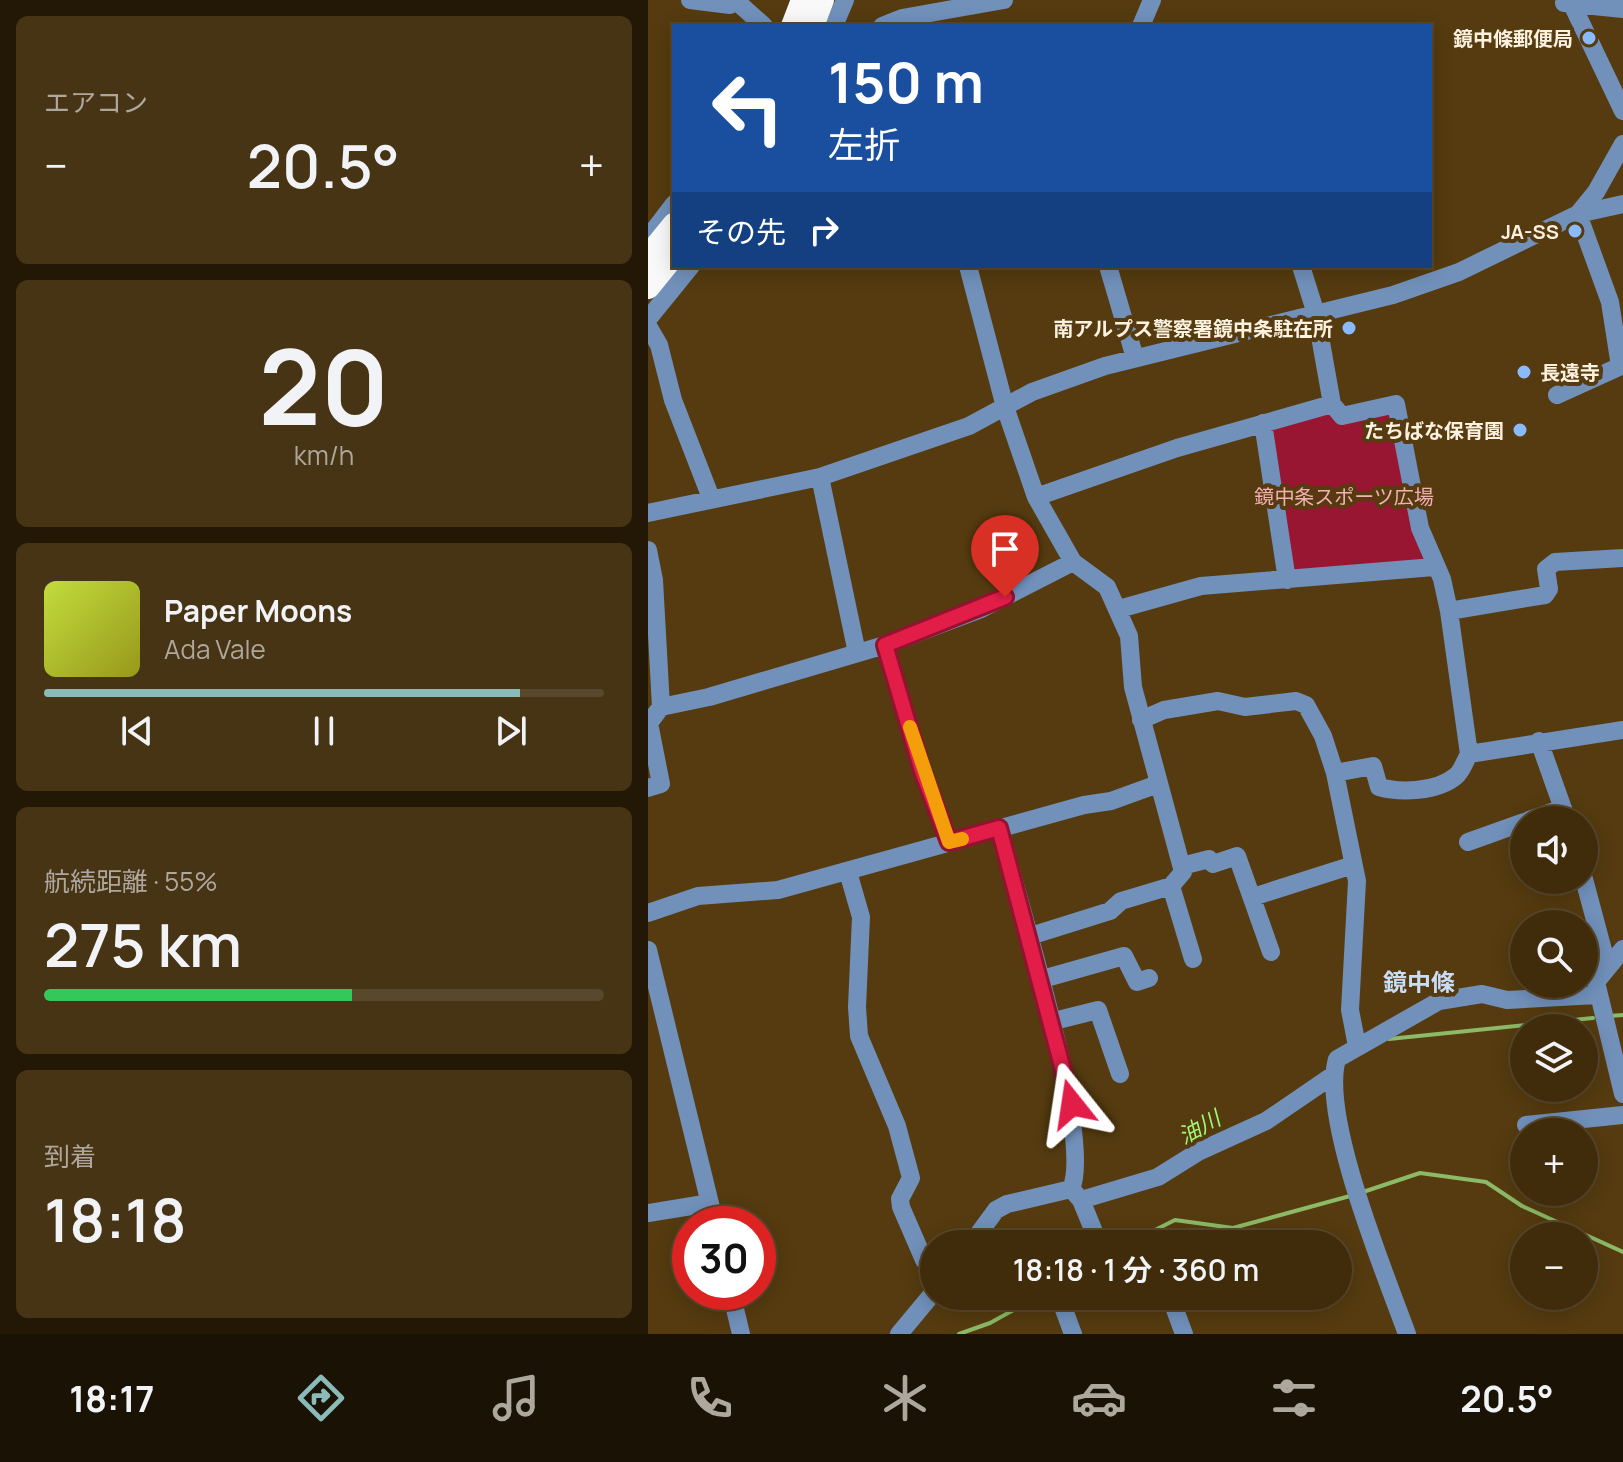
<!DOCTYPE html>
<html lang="ja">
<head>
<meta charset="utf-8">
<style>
	:root { --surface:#402c0b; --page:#473414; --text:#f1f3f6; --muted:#aea79d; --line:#59482c; --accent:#8bbbb9 }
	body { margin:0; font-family:Manrope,"Noto Sans JP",sans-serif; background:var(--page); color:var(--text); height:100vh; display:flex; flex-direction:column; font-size:30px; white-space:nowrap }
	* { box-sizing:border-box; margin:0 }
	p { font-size:26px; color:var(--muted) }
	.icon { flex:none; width:44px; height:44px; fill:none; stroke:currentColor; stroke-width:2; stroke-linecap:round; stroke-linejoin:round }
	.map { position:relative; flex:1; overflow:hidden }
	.panel { display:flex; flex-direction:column; gap:16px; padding:16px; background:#231806; width:648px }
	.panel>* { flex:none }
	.guide { position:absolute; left:24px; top:24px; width:760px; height:244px; border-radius:0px; box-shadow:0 4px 20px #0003,0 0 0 2px var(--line); background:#1a4fa0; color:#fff; overflow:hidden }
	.fabs { position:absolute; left:862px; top:806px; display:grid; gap:16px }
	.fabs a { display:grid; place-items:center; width:88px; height:88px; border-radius:50%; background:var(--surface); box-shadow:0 4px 20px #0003,0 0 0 2px var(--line); font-size:40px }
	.speed { position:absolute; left:24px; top:1206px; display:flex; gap:16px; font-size:40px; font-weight:700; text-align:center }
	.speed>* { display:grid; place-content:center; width:104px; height:104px; border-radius:50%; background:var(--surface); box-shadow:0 4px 20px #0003,0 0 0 2px var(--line); line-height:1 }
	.speed .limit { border:12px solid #d22; background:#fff; color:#111 }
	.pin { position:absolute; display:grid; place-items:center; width:68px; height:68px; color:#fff; margin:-82px -34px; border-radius:50% 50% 50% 0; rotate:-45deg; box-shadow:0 0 8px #0007 }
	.pin .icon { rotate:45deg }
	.me { position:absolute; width:88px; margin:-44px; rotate:345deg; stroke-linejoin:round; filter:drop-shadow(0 0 6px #0008) }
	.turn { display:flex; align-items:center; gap:28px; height:168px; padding:0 24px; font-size:36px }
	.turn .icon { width:104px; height:104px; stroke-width:2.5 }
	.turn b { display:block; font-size:56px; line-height:68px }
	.then { display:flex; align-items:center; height:76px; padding:0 24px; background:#0003; gap:16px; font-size:30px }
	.big { font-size:60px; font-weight:600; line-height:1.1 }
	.panel .tile { flex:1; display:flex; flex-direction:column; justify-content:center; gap:12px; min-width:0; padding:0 28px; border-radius:12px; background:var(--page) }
	.panel .dial { align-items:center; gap:0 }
	.dial b { font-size:104px; line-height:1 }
	.song { display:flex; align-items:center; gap:24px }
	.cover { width:96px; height:96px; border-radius:12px; background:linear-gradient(135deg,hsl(70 70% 55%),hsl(60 70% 35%)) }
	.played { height:8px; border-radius:4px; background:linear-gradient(90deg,var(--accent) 85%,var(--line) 85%) }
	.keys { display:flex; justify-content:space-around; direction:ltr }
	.heat { display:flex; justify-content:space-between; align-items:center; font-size:44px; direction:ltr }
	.charge { height:12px; border-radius:6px; background:linear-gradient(90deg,#34c759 55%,var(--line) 0) }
	.trip { position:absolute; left:272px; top:1230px; width:432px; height:80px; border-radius:40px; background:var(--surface); box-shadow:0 4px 20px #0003,0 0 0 2px var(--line); font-weight:600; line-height:80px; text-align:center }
	.tab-bar { display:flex; height:128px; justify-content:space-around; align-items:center; background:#1a1204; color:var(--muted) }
	.tab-bar .icon { width:56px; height:56px }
	.tab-bar .selected { color:var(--accent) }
	.tab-bar b { font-size:36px; color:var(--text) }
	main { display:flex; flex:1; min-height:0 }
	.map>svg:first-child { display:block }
</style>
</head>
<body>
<main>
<section class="panel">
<div class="tile"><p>エアコン</p>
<div class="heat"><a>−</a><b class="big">20.5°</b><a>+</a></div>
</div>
<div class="tile dial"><b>20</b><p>km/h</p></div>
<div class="tile">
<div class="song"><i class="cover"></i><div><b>Paper Moons</b><p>Ada Vale</p></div></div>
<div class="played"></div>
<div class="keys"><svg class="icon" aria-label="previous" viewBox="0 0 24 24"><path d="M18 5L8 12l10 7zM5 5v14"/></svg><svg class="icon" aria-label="pause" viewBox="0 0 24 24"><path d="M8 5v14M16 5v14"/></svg><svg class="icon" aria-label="next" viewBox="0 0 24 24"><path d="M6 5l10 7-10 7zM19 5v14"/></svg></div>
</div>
<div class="tile"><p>航続距離 · 55%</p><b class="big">275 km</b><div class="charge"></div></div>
<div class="tile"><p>到着</p><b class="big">18:18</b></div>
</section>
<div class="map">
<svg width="975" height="1334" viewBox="0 0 975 1334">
	<rect width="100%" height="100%" fill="#553b0f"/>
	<!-- green -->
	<path fill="#981632" d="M684,404L694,416L748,404L779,567L639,580L615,423Z"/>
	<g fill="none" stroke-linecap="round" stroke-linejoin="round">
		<!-- stream -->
		<path stroke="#8cba67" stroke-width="4" d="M961,1016L975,1015
			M741,1039L945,1018
			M715,1192L772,1173L838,1182L874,1206L975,1252
			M501,1233L527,1220L585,1228L702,1196
			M311,1334L342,1323L391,1296"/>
		<!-- minor -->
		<path stroke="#7191bb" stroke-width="18" d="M42,0L82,5L87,1
			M87,0L116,26
			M922,0L975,111
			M916,3L975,9
			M186,26L197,0
			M234,26L254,18L356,0
			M493,26L504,0
			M0,238L26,204
			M320,266L357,407L388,497L425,562L459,587L481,636L485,687L535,872L523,886L473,901L462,911L379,937
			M460,266L487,358
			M653,266L668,314L684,404L694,416L748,404L772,528L794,579L801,611L821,754L975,730
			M0,319L43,266
			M0,326L11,345L25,400L63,498
			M972,366L962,302L930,214L975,204
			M909,395L975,365
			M615,423L639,580
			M172,477L209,653
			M388,497L529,448L684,404
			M0,513L172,477L321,426L384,392L457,366L745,295L811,272L930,214L948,192L975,144
			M0,550L6,580L13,707L1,723L13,784L0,788
			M471,609L553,586L786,567
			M801,611L897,595L901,589L898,569L907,562L975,558
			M237,645L274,771L301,842
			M13,707L61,697L237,645L333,609L425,562
			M493,720L516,710L570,701L597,707L648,701L658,705L675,736L687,773L709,881L702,1010L709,1046
			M891,741L919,820
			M687,773L725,766L731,787C752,793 789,792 808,776C814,771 817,761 821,754
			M881,820L915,808
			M351,828C368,893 446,1139 423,1189
			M820,842L876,822
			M534,866L561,859L565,864L589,856L623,952
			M200,872L213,917L209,1007L211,1036L249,1126L263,1178L252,1199L253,1207L276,1260L286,1267
			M936,879L959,965
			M523,886L545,959
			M605,897L705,865
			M0,913L50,896L130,890L436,805L463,801L510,784
			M975,949L948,982L975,1094
			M0,950L67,1224
			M391,980L476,956L489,982L501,978
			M402,1022L450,1010L472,1074
			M878,1125L975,1115
			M425,1191L433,1200L451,1244
			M433,1200L510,1177L550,1152L618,1121L684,1076
			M0,1213L62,1203
			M323,1244L348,1210L359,1204L423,1189
			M492,1244L499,1240L504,1244
			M83,1292L93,1334
			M411,1296L425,1334
			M522,1296L536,1334
			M251,1334L286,1292
			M759,1334C737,1273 672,1117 689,1059L791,1001L834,994L859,1000L949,995"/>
		<!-- highway -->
		<path stroke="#f9f9f9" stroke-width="24" d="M145,26L155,0
			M164,26L174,0
			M0,257L26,225
			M0,287L26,255"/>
	</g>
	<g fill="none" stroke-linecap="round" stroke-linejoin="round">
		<defs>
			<path id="route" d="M357,597L237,645L274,771L301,842L351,828L424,1104"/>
		</defs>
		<!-- route casing -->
		<use href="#route" stroke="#92132f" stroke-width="20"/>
		<!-- route -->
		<use href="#route" stroke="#e11d48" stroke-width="14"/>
		<!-- slow -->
		<path stroke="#f59e0b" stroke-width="14" d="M262,727L301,842L314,839"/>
	</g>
	<!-- markers -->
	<g fill="#8abafc" stroke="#553b0f" stroke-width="3">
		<circle cx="941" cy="38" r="8"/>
		<circle cx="927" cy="231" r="8"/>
		<circle cx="701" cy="328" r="8"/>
		<circle cx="876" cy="372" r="8"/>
		<circle cx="872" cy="430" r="8"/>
	</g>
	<g text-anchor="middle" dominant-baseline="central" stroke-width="8" stroke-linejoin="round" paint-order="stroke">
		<!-- poi labels -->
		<g font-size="20" font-weight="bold" fill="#fdf1e0" stroke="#553b0f" text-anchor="end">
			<text x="925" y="38">鏡中條郵便局</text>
			<text x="911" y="231">JA-SS</text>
			<text x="685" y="328">南アルプス警察署鏡中条駐在所</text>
			<text x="892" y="372" text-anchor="start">長遠寺</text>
			<text x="856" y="430">たちばな保育園</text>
		</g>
		<!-- park labels -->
		<g font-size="20" fill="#f2b0b3" stroke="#553b0f">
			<text x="696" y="496">鏡中条スポーツ広場</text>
		</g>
		<!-- water labels -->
		<g font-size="22" font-style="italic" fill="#9ffa72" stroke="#553b0f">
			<text transform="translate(551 1127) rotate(-29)">油川</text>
		</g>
		<!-- quarter labels -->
		<g font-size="24" font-weight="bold" fill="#caddf6" stroke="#553b0f">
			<text x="771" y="981">鏡中條</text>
		</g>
	</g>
</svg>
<div class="fabs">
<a><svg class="icon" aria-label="sound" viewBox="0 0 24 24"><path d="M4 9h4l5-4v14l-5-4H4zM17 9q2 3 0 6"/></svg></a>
<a><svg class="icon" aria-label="search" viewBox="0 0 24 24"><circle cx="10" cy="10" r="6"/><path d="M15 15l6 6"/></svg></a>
<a><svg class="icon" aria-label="layers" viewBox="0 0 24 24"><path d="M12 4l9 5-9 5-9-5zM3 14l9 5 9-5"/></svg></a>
<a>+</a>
<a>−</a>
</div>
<div class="speed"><div class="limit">30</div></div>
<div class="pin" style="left:357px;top:597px;background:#d93025"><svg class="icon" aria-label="arrive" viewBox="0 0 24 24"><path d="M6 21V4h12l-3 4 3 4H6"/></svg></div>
<svg class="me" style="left:424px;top:1104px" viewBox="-20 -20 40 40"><path d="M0-17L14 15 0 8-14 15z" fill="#e11d48" stroke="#fff" stroke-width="4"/></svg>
<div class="trip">18:18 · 1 分 · 360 m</div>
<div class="guide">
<div class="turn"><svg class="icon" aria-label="left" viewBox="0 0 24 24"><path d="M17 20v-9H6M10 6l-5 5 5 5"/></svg><div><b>150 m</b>左折</div></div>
<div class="then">その先<svg class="icon" aria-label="right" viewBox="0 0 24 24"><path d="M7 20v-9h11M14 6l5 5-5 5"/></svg></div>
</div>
</div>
</main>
<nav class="tab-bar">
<b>18:17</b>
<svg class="icon selected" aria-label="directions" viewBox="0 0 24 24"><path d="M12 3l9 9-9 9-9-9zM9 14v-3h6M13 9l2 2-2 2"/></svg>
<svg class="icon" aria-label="music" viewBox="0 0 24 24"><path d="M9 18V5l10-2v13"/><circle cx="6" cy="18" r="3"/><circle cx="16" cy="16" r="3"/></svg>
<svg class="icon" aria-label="phone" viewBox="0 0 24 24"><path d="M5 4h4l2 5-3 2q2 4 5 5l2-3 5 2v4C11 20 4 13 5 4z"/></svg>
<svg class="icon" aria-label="climate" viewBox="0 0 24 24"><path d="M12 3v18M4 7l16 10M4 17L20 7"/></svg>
<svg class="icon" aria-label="car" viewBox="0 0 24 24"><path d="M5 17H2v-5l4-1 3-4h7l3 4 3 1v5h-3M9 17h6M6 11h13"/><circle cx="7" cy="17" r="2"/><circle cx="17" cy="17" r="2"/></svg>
<svg class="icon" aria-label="filters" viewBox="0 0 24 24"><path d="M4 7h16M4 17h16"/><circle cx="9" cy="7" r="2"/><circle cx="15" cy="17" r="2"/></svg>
<b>20.5°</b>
</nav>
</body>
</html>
